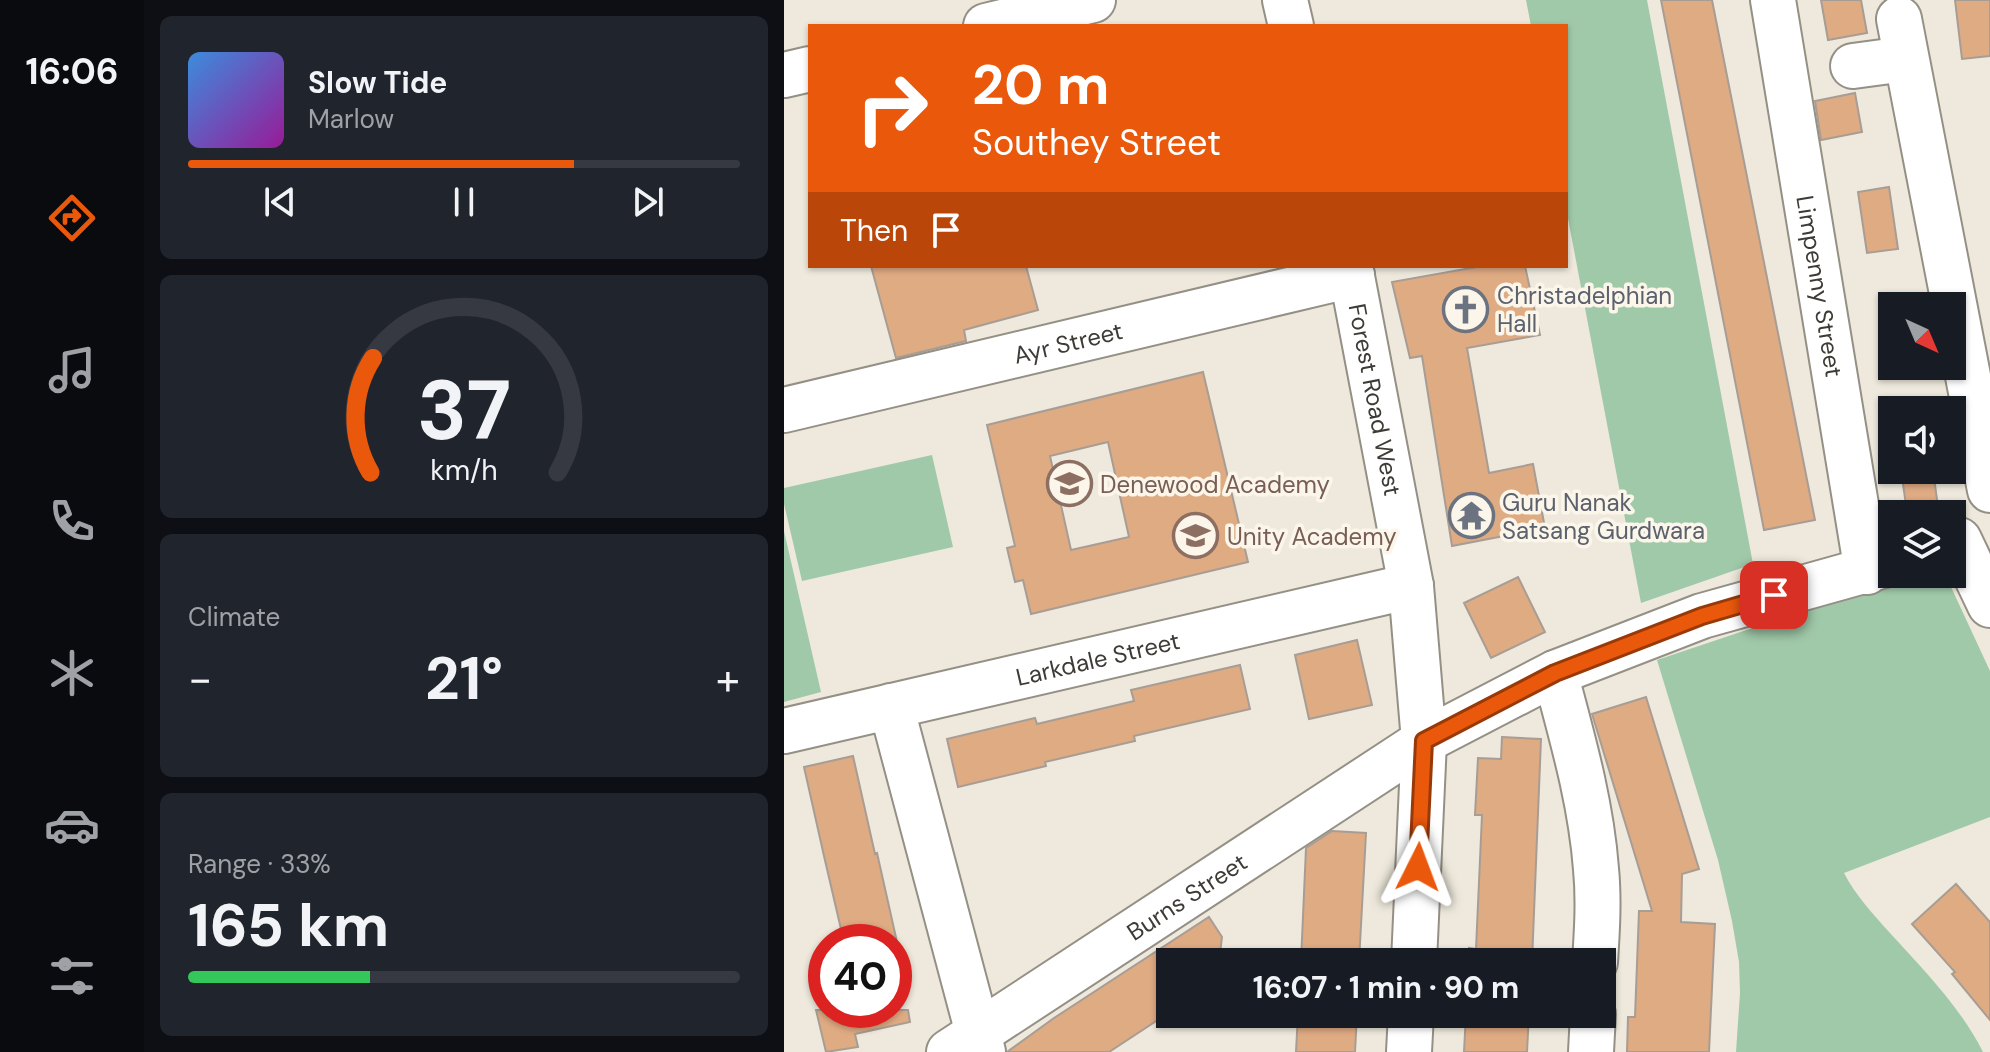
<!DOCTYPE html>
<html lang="en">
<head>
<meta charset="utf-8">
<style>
	:root { --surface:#171b24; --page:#20242c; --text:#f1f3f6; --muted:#9ea1a6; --line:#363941; --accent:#ea580c }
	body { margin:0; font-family:"DM Sans",sans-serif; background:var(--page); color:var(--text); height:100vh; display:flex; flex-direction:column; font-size:30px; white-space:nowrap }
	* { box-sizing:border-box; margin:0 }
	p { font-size:26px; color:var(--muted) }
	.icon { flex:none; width:44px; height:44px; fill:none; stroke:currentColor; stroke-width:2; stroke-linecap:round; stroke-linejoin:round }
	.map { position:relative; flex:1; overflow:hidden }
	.panel { display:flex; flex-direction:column; gap:16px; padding:16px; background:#0d0f14; width:640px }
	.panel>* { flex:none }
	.hud { position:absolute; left:24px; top:24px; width:760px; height:244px; border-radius:0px; box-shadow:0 2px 6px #0004; background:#ea580c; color:#fff; overflow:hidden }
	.needle { width:52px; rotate:136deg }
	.buttons { position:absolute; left:1094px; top:292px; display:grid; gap:16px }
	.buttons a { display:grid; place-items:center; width:88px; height:88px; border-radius:0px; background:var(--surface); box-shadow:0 2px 6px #0004; font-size:40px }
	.speed { position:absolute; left:24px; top:924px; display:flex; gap:16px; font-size:40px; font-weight:700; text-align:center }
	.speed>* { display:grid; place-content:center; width:104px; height:104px; border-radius:50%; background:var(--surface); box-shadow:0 2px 6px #0004; line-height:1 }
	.speed .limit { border:12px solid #d22; background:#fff; color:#111 }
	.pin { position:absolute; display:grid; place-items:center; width:68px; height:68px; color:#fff; margin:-34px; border-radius:16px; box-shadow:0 4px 12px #0006 }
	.me { position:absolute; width:88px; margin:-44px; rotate:3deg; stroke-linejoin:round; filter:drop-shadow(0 0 6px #0008) }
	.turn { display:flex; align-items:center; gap:28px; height:168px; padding:0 32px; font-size:36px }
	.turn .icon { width:104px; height:104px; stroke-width:2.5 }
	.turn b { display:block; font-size:56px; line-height:68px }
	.then { display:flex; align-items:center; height:76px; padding:0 32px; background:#0003; gap:16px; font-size:30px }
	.big { font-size:60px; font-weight:700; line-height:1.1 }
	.panel .widget { flex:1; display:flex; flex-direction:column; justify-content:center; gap:12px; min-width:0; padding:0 28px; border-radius:12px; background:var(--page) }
	.panel .dial { align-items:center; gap:0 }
	.dial svg { height:208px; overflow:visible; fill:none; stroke:var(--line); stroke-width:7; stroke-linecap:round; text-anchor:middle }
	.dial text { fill:var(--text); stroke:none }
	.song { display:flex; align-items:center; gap:24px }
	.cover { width:96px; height:96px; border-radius:12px; background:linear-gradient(135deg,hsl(210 70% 55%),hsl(300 70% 35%)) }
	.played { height:8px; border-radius:4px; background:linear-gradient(90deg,var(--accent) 70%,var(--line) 70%) }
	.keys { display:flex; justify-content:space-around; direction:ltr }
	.heat { display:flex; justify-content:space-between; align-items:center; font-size:44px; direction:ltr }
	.charge { height:12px; border-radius:6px; background:linear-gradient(90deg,#34c759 33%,var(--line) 0) }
	.trip { position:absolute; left:372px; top:948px; width:460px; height:80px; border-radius:0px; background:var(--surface); box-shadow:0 2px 6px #0004; font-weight:700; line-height:80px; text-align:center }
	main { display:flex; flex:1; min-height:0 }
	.menu { display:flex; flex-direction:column; width:144px; justify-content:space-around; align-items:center; background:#090b0e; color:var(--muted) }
	.menu .icon { width:56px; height:56px }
	.menu .on { color:var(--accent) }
	.menu b { font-size:36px; color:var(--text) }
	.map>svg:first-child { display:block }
</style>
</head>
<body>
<main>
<nav class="menu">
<b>16:06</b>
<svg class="icon on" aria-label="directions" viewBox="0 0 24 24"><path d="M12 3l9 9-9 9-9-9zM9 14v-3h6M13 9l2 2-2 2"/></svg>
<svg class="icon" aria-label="music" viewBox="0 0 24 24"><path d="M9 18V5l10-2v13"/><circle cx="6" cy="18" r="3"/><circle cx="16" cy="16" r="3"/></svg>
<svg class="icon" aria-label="phone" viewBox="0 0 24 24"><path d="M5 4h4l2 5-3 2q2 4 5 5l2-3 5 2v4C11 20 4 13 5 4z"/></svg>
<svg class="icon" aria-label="climate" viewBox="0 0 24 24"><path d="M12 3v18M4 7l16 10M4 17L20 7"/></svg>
<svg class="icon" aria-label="car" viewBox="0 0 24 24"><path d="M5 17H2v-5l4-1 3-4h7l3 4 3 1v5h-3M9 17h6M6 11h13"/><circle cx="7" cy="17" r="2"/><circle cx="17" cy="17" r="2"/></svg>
<svg class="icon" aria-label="filters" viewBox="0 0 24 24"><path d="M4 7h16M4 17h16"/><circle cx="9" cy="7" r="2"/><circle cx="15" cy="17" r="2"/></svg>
</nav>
<section class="panel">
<div class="widget">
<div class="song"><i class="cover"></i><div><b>Slow Tide</b><p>Marlow</p></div></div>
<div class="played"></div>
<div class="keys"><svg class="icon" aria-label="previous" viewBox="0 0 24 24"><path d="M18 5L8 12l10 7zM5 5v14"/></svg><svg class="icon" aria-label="pause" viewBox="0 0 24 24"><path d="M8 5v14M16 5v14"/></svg><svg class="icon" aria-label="next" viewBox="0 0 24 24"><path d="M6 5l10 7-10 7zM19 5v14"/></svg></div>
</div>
<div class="widget dial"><svg viewBox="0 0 100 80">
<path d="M14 69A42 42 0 1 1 86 69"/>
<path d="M14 69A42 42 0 0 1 15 25" stroke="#ea580c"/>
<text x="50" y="56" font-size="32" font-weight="700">37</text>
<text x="50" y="72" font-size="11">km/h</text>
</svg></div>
<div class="widget"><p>Climate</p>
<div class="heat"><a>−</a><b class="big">21°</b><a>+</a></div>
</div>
<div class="widget"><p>Range · 33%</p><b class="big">165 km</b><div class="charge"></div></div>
</section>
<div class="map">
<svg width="1206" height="1052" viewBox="0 0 1206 1052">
	<rect width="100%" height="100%" fill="#eee9dc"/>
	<!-- green -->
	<path fill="#a0c9a9" d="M742,0H863L969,564L857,603L782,208V26H747Z
		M148,455L169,547L18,581L0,504V488Z
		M0,531L37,692L0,702Z
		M1130,574H1161L1206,671V817L1060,873C1072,896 1089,914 1106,933C1139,969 1177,1008 1199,1052H952L956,993L955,962L948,921L934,860L873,660Z"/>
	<!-- building -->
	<path fill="#dfab83" stroke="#a89d94" stroke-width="2" fill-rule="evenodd" d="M877,0H928L1031,520L980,530Z
		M1037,0H1077L1083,33L1044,40Z
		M1171,0H1206V56L1178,59Z
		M1071,93L1078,132L1037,140L1031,101Z
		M1105,187L1114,249L1083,253L1074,192Z
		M87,266H242L254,310L180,330L182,341L112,358Z
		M698,266H741L756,335L683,348L705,473L749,464L761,528L668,546L638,356L626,358L608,282Z
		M419,372L464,562L247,614L239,580L231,582L223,548L231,546L203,425ZM324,442L345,537L287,550L266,456Z
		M1117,470H1149L1154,507L1123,512Z
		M734,577L761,632L707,658L680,603Z
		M573,640L588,705L525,719L511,655Z
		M456,665L466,709L350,736L351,741L261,762L262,766L174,787L163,739L251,718L253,724L350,701L347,690Z
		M862,697L915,869L898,874L897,922L931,924L925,1052H843L844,1017H851L855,911H868L808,714Z
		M718,737L757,739L748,962H684L685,948L692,949L698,815H691L694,758L717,759Z
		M69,756L91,854L93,853L113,942H60L40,856L20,767Z
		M548,831L582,833L575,962H517L522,848Z
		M1172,884L1206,922V1020L1168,974L1171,972L1128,924Z
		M425,917L438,937L435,962H386V1012L325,1052H223L270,1018Z
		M32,1010H124L126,1022L71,1034L74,1047L42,1052Z
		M514,1014H573L571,1052H512Z
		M682,1014H745L743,1052H680Z"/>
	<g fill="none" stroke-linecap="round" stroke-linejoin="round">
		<defs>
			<g id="minor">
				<path d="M501,0L507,26"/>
				<path id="s1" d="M989,0L1083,572"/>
				<path d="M1115,19L1206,490"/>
				<path d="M202,26L309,0"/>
				<path d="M1069,66L1121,59"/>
				<path d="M0,75L26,69"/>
				<path id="s2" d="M566,266L627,586L640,741L630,962"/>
				<path id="s3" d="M0,410L568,275"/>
				<path d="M1175,540L1206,605"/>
				<path d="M771,673C788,737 807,802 812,869C815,900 813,931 811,962"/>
				<path d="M107,706L199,1052"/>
				<path id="s4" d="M0,731L627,586"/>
				<path id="s5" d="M165,1052L640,741L771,673L918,616L1108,563"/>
				<path d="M625,1052L627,1014"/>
				<path d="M807,1052L809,1014"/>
			</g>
		</defs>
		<!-- minor casing -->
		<use href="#minor" stroke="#959085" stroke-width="48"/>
		<!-- minor -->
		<use href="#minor" stroke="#fff" stroke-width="44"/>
	</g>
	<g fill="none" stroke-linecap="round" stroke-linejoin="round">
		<defs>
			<path id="route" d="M634,867L640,741L771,673L918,616L990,595"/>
		</defs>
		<!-- route casing -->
		<use href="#route" stroke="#983908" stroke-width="20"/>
		<!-- route -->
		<use href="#route" stroke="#ea580c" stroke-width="14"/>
	</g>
	<!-- icons -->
	<defs>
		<symbol id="church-ring" viewBox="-11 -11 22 22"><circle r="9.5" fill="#fbf6e9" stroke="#6b7280" stroke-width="1.5"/><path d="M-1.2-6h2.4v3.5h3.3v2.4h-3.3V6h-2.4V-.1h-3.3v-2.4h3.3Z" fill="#6b7280"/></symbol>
		<symbol id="school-ring" viewBox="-11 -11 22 22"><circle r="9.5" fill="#fbf6e9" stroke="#8d6e63" stroke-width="1.5"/><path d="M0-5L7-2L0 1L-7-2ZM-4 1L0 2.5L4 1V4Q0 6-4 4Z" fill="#8d6e63"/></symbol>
		<symbol id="temple-ring" viewBox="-11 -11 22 22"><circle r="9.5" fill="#fbf6e9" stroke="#6b7280" stroke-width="1.5"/><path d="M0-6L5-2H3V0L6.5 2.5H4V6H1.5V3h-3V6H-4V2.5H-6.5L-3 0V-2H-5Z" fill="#6b7280"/></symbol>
	</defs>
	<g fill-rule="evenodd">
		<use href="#church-ring" x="656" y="284" width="51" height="51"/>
		<use href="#school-ring" x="260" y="458" width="51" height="51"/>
		<use href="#temple-ring" x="662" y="490" width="51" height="51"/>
		<use href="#school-ring" x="386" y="510" width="51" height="51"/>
	</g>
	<g text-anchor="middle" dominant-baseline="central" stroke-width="7" stroke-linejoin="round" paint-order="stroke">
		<!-- street labels -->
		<g font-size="24" fill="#3d3b36" stroke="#fbf6e9">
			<text stroke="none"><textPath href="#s1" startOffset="290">Limpenny Street</textPath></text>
			<text stroke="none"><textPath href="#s3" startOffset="292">Ayr Street</textPath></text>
			<text stroke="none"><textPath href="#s2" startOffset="136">Forest Road West</textPath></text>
			<text stroke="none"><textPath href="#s4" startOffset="322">Larkdale Street</textPath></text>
			<text stroke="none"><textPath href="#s5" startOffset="284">Burns Street</textPath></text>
		</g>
		<!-- worship labels -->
		<g font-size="24" fill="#5b616d" stroke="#fbf6e9" text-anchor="start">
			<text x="713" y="295">Christadelphian<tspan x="713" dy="28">Hall</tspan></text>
			<text x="718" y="502">Guru Nanak<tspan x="718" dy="28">Satsang Gurdwara</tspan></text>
		</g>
		<!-- education labels -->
		<g font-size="24" fill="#785e54" stroke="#fbf6e9" text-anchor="start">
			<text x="316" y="484">Denewood Academy</text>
			<text x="443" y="536">Unity Academy</text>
		</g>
	</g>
</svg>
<div class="buttons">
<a><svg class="needle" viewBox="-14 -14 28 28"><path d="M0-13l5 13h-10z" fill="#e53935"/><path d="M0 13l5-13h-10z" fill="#9ea1a6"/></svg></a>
<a><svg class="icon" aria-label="sound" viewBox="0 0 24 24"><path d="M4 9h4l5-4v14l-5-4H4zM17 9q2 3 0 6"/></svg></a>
<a><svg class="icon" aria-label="layers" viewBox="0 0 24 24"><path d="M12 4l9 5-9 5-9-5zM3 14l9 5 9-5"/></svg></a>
</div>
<div class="speed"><div class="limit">40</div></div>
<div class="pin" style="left:990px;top:595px;background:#d93025"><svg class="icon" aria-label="arrive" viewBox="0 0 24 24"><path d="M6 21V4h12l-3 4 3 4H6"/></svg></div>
<svg class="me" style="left:634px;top:867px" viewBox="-20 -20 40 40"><path d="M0-17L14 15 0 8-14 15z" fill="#ea580c" stroke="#fff" stroke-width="4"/></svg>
<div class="trip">16:07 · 1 min · 90 m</div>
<div class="hud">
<div class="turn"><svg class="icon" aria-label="right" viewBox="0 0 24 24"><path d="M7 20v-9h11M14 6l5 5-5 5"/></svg><div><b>20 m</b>Southey Street</div></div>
<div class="then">Then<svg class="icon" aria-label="arrive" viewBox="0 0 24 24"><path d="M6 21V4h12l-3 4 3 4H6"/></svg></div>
</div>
</div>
</main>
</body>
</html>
